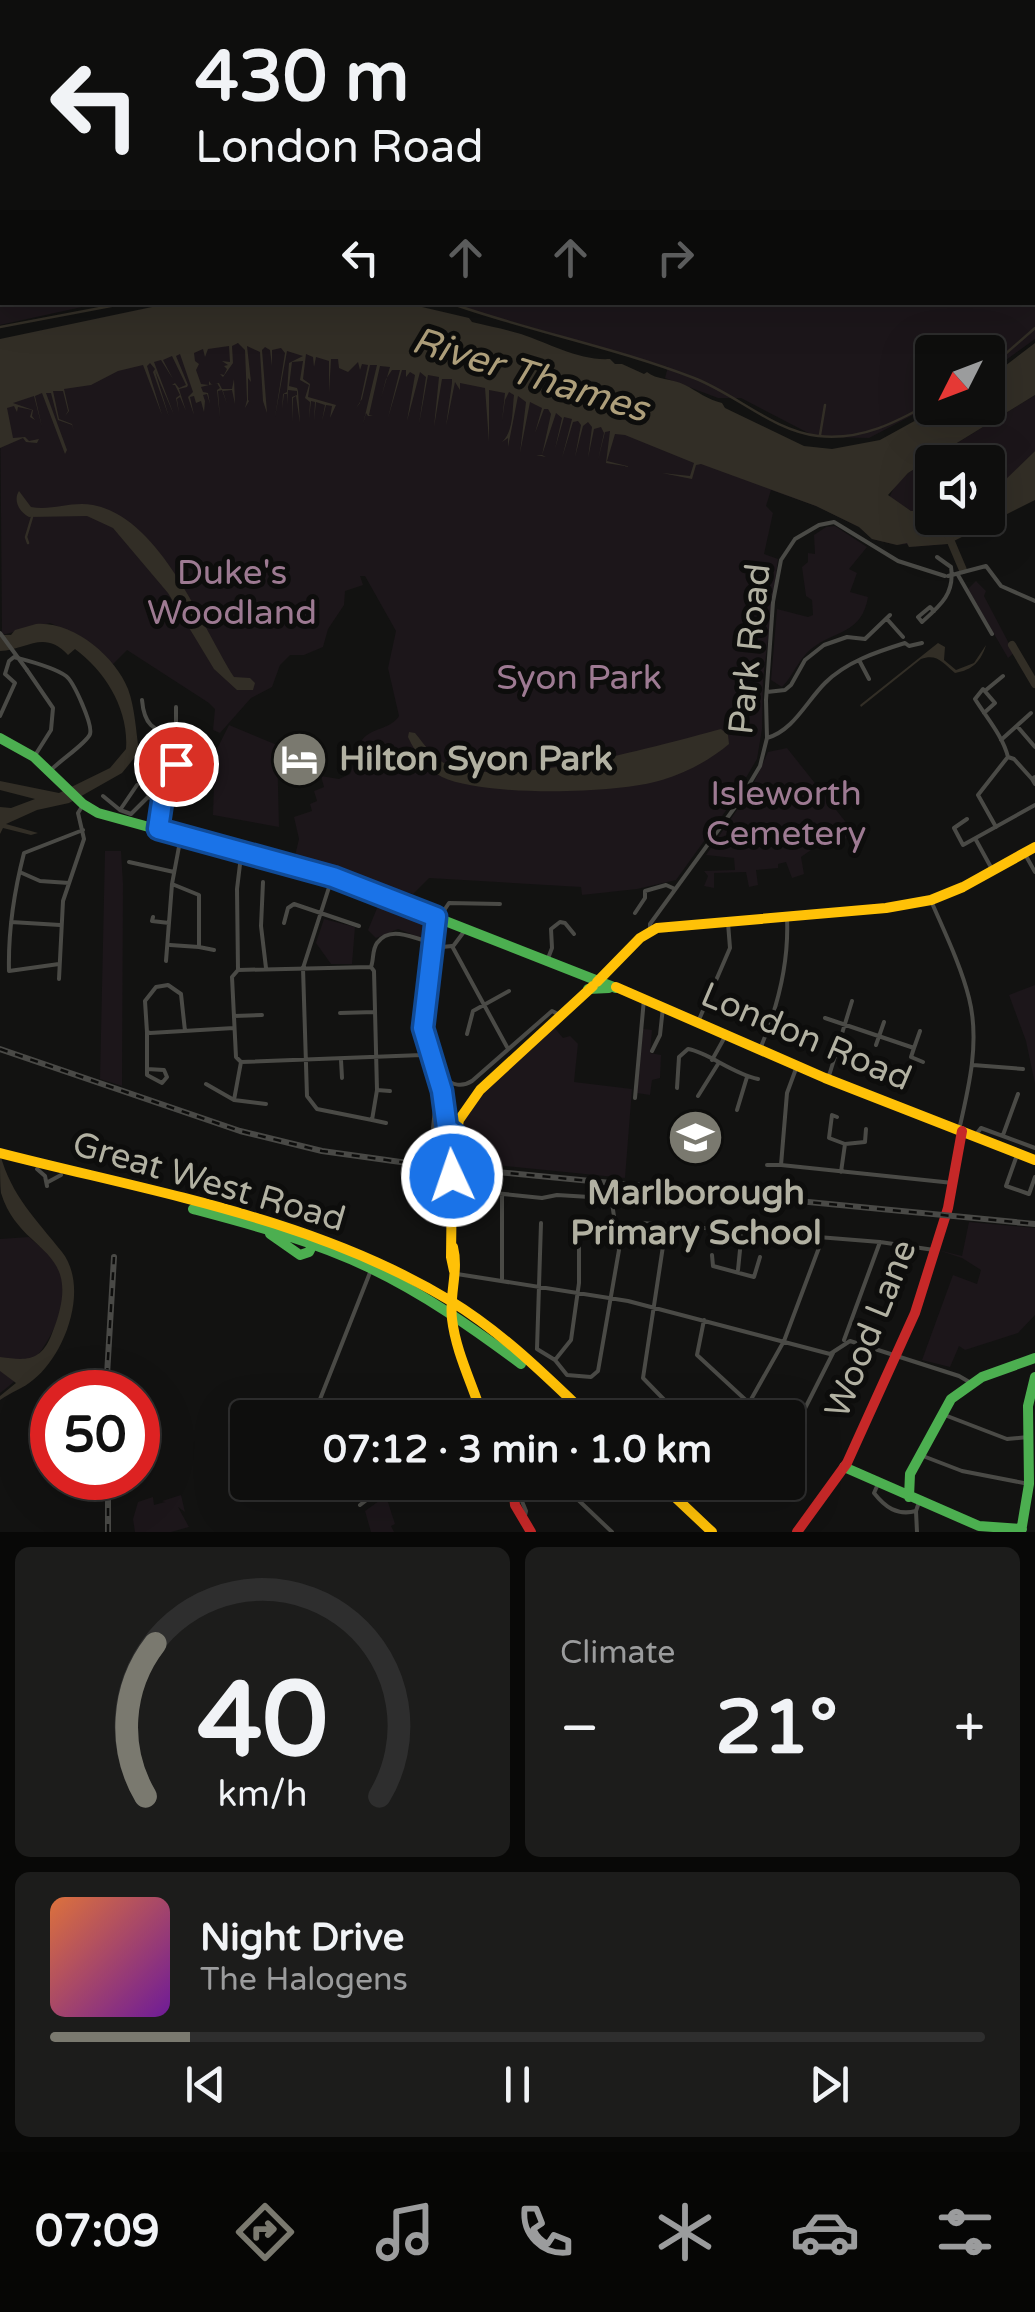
<!DOCTYPE html>
<html lang="en">
<head>
<meta charset="utf-8">
<style>
	:root { --surface:#0e0e0d; --page:#1c1c1b; --text:#f1f3f6; --muted:#9b9c9d; --line:#2e2e2e; --accent:#7a796f }
	body { margin:0; font-family:"Varela Round",sans-serif; background:var(--page); color:var(--text); height:100vh; display:flex; flex-direction:column; font-size:38px; white-space:nowrap }
	* { box-sizing:border-box; margin:0 }
	p { font-size:32px; color:var(--muted) }
	.icon { flex:none; width:55px; height:55px; fill:none; stroke:currentColor; stroke-width:2; stroke-linecap:round; stroke-linejoin:round }
	.map { position:relative; height:1532px; overflow:hidden }
	.panel { display:flex; flex-direction:column; gap:15px; padding:15px; background:#080807; flex:1 }
	.panel>* { flex:none }
	.top-card { position:absolute; left:0px; top:0px; width:1035px; height:305px; box-shadow:0 10px 40px #0002,0 0 0 2px var(--line); background:#0e0e0d; color:var(--text); overflow:hidden }
	.needle { width:65px; rotate:228deg }
	.buttons { position:absolute; left:915px; top:335px; display:grid; gap:20px }
	.buttons a { display:grid; place-items:center; width:90px; height:90px; border-radius:10px; background:var(--surface); box-shadow:0 10px 40px #0002,0 0 0 2px var(--line); font-size:50px }
	.speed { position:absolute; left:30px; top:1370px; display:flex; gap:20px; font-size:50px; font-weight:700; text-align:center }
	.speed>* { display:grid; place-content:center; width:130px; height:130px; border-radius:50%; background:var(--surface); box-shadow:0 10px 40px #0002,0 0 0 2px var(--line); line-height:1 }
	.speed .limit { border:15px solid #d22; background:#fff; color:#111 }
	.pin { position:absolute; display:grid; place-items:center; width:85px; height:85px; color:#fff; margin:-42px; border:5px solid #fff; border-radius:50%; box-shadow:0 2px 10px #0007 }
	.me { position:absolute; width:110px; margin:-55px; rotate:357deg; stroke-linejoin:round; filter:drop-shadow(0 0 8px #0008) }
	.turn { display:flex; align-items:center; gap:35px; height:210px; padding:0 30px; font-size:45px }
	.turn .icon { width:130px; height:130px; stroke-width:2.5 }
	.turn b { display:block; font-size:70px; line-height:85px }
	.lanes { display:flex; align-items:center; height:95px; padding:0 30px; background:#0003; justify-content:center; gap:50px; direction:ltr }
	.lanes .off { opacity:.35 }
	.big { font-size:75px; font-weight:800; line-height:1.1 }
	.panel .tile { flex:1; display:flex; flex-direction:column; justify-content:center; gap:15px; min-width:0; padding:0 35px; border-radius:15px; background:var(--page) }
	.panel .dial { align-items:center; gap:0 }
	.dial svg { height:260px; overflow:visible; fill:none; stroke:var(--line); stroke-width:7; stroke-linecap:round; text-anchor:middle }
	.dial text { fill:var(--text); stroke:none }
	.song { display:flex; align-items:center; gap:30px }
	.cover { width:120px; height:120px; border-radius:15px; background:linear-gradient(135deg,hsl(20 70% 55%),hsl(280 70% 35%)) }
	.played { height:10px; border-radius:5px; background:linear-gradient(90deg,var(--accent) 15%,var(--line) 15%) }
	.keys { display:flex; justify-content:space-around; direction:ltr }
	.heat { display:flex; justify-content:space-between; align-items:center; font-size:55px; direction:ltr }
	.panel .tiles { flex:1; display:grid; gap:15px; grid-template-columns:1fr 1fr }
	.tile:last-child { grid-column:span 2 }
	.trip { position:absolute; left:230px; top:1400px; width:575px; height:100px; border-radius:10px; background:var(--surface); box-shadow:0 10px 40px #0002,0 0 0 2px var(--line); font-weight:800; line-height:100px; text-align:center }
	.dock { display:flex; height:160px; justify-content:space-around; align-items:center; background:#060605; color:var(--muted) }
	.dock .icon { width:70px; height:70px }
	.dock .on { color:var(--accent) }
	.dock b { font-size:45px; color:var(--text) }
	.map>svg:first-child { display:block }
</style>
</head>
<body>
<div class="map">
<svg width="1035" height="1532" viewBox="0 0 1035 1532">
	<rect width="100%" height="100%" fill="#121211"/>
	<!-- green -->
	<path fill="#1c161a" d="M0,0H1035V339L988,373V352H932V405L869,438L816,437L741,398H718L665,378L668,367L446,303L1032,302V2H2V302L100,303L0,325Z
		M349,339L946,536L948,544L909,547L907,544L897,545L872,539L859,527L816,506L771,490L766,506L773,513L764,554L778,559L763,679L762,729L757,759L730,805L676,880L637,889L582,895L581,887L429,878L413,894L294,860L299,839L294,817L312,811L310,804L317,801L314,791L324,787L321,776L339,779L350,774C355,764 355,749 362,740C372,727 390,730 399,716L388,668L396,631L365,576H360L363,585L345,591L344,605L328,629L323,647L304,655H290L280,665L272,687L251,698L220,733L213,730L215,709L209,703L127,650L112,665L80,636L50,623L2,635L0,389L167,346Z
		M1035,395V451L995,491L988,494V462H932V511H911L889,498L895,485L908,473Z
		M835,526L867,547L849,569L857,573L850,592L868,597C862,634 835,630 811,649C798,660 793,676 782,687L771,680L777,609L808,617L813,615L812,600L806,596L802,567L808,562V553L815,554L814,535L826,527Z
		M976,581L986,591L984,596L1014,653L1008,658L968,589Z
		M229,725L277,745L279,827L213,815L215,753Z
		M787,748L856,835L811,850L801,857L804,874L792,878L786,862L778,864V868L756,870L758,885L749,887L746,872L714,873V888L704,886L708,876L704,871L735,870L734,858L706,855L750,791L768,752Z
		M105,851H121L123,884L122,1086L100,1079Z
		M380,901L422,921L427,940L398,929L376,938L368,930Z
		M324,919L355,927L352,964H331L316,943Z
		M1035,985V1084L1026,1041L1009,995Z
		M553,1026L563,1038L570,1036L578,1044L574,1082L632,1089L625,1178L455,1161C449,1107 518,1059 553,1026Z
		M643,1029L652,1030L650,1053L661,1055L660,1078L652,1080L650,1095L637,1093Z
		M969,1222L1035,1228V1315L1018,1333L965,1350L959,1346L950,1367L922,1360L953,1275L977,1284L981,1270L962,1258L938,1250L962,1256Z
		M29,1237C40,1247 55,1256 60,1272C75,1315 33,1370 0,1393V1239Z
		M181,1495L185,1512L178,1507L189,1527L171,1532H135L133,1519L138,1502L153,1497L154,1505L165,1502L177,1506L162,1501Z
		M386,1496L395,1524L391,1526L394,1532H371L365,1511Z"/>
	<!-- water -->
	<path fill="#322e26" d="M171,303H405L469,318L472,322C489,326 504,329 521,334C548,343 580,361 610,359L615,364H622L644,374L647,372C656,380 672,378 685,385C697,391 708,400 722,403L725,408L804,446L832,449L880,440L938,408H988V379L1035,343V395L908,473L888,495L911,511H932V518H988V494L997,487V483L1001,484L1035,451V500L948,544L909,547L907,543L897,545L872,539L859,527L816,506L701,464L696,465L692,479L662,473L690,476L694,463L625,435L615,434L607,461L631,467L606,463L610,431L605,432L598,460L604,433L601,427L594,429L588,458L592,427L588,422L583,426L575,457L581,425L578,421L573,422L562,458L572,419L564,417L555,449L562,418L556,413L542,455L546,457L536,455H542L551,414L548,409H544L535,433L542,408L530,402L520,453L526,402L518,396L508,447V438L502,442C514,431 512,410 514,395L509,392L505,400L502,421L505,393L489,390V442L485,388L460,383V390L455,382L446,426L452,383V379H442L434,427L439,377L428,375L419,424L426,377L420,372L407,421L415,375L410,372L406,377V370H402L388,418L400,370H392L386,379L381,398L390,367L380,366L369,415L373,416H368L366,413L363,424L377,365H370L362,399L356,408L360,403L368,365L362,364L360,370L358,362L348,372L339,368L338,359H331L329,393V361L316,357L314,367L313,357L306,354L303,379L310,384L308,397L336,405L330,418L332,406L326,405L322,421L325,405L316,402L314,421L315,402L311,401L309,419L310,402L305,398L309,385L300,380L303,361L292,362L289,386L297,388L298,391L300,423L296,396L293,398L292,422V397L297,395V391L288,390L287,405V394H284L282,409L283,394L287,392L289,363L303,356L287,351L275,417L285,353L281,348L272,350V366L270,350L265,347L262,350L267,413L263,401L260,352L247,346L251,382L248,378V400L253,405L249,401L245,408L247,400L245,350L238,343L232,346L233,363L223,377L220,374L224,375L227,369L224,366L228,365L222,361L230,362L229,346L208,349L205,357L203,349L194,353L195,361L199,364L196,370L201,384L209,385V381L211,384L219,383L222,389H232L234,379L235,404L232,390L223,391L227,404L222,390L218,391L220,418L217,390L220,388L217,383L201,387L203,392L208,393L210,404L207,394L203,395L209,413L205,401L204,412L201,401L196,403L194,396L190,397L194,415L188,397L193,392L180,354L176,356L188,385L187,387L179,389L186,411L180,397L177,399L179,413L176,398L180,395L175,385H172L175,383L179,388L186,385L172,356L163,360L173,379L161,360L154,362L174,415L155,371L169,417L153,372L155,369L150,363L147,366L162,415L143,365L118,371L91,385L64,389L69,411L65,416L68,411L63,391H53L59,419L72,424L74,431L72,425L58,420L51,393H46L67,450L65,454L42,393L35,396L42,427L34,396L13,403L33,410L32,416L35,420L30,417L32,410L18,407L17,412L14,406L7,408L13,438L25,437L29,441L39,439L37,443L26,442L23,438L0,448V339Z
		M19,491L31,507C52,511 71,501 93,505C161,518 201,625 234,677L250,678L255,683L253,690H237L214,669L168,593L113,528L87,516L29,517C19,512 13,500 19,491Z
		M36,624C73,621 115,656 128,689C135,708 136,732 139,752L122,773L69,803L37,810L6,824L38,833L31,835L3,828L0,834V807L11,808L35,799L0,790V781L59,793L110,768L126,749C129,710 106,672 75,649L68,655C44,629 27,650 0,651V635H11L15,630Z
		M938,643L945,647L944,660L956,670L974,663L986,645C981,661 973,670 955,673C943,663 937,653 921,659L861,707L860,705Z
		M721,729L728,735L729,744C710,760 686,773 662,780C616,794 485,797 442,777C426,769 415,752 408,737L409,732L415,733C425,745 433,759 448,765C511,789 656,746 721,729Z
		M0,1154C12,1197 36,1219 62,1252C90,1288 65,1355 33,1380C24,1388 11,1392 0,1400V1396L16,1383L0,1371V1357C24,1360 40,1363 51,1336C89,1244 21,1258 1,1193C0,1182 0,1166 0,1154Z"/>
	<g fill="none" stroke-linecap="round" stroke-linejoin="round">
		<!-- stream -->
		<path stroke="#322e26" stroke-width="2.5" d="M447,302C528,331 614,347 694,378C736,394 773,431 818,436C861,441 897,422 932,402
			M0,327L132,302
			M988,369L1035,328
			M820,435L825,405
			M28,543L26,537L32,517"/>
		<!-- river -->
		<path stroke="#322e26" stroke-width="8" d="M949,537L963,570
			M1012,645L1035,684"/>
		<!-- street -->
		<path stroke="#4a4a46" stroke-width="4" d="M958,575L992,634
			M948,576L986,566L1001,586L1035,601
			M934,611L930,607L918,617L922,622C941,605 955,593 951,567L937,557
			M887,619L903,637
			M859,660L869,679
			M27,670L53,708L51,730L34,757
			M5,674L9,661L14,657C29,661 54,667 66,676C74,682 93,725 90,734C87,743 59,761 50,771
			M986,690L1003,676
			M767,692L785,690L791,685L805,660L824,645L847,637L865,639L890,615
			M142,700C144,723 152,732 176,734C178,769 163,796 158,829
			M176,707V734
			M984,713L995,703L983,689L975,699C986,717 1003,736 1008,757L1014,759L1032,779
			M0,716L15,683L5,674
			M1017,726L1035,747
			M767,738C793,731 806,702 825,683C846,662 876,652 905,643L909,646L922,643
			M1001,740L1031,713
			M1035,777L1032,779L1035,784
			M137,785L120,810L131,814L148,797L162,802
			M103,796L120,810
			M967,819L954,828L963,845L1035,805
			M996,827L978,795L1007,758
			M976,840L993,871
			M1026,856L1035,872
			M129,862L174,872
			M22,873L40,881L69,883
			M332,878L303,968L307,1096L317,1109L372,1120L377,1090L374,971L371,967C374,959 372,950 377,943C391,924 415,940 432,942
			M263,882L261,926L266,968
			M932,903C945,933 961,966 969,998C980,1041 969,1087 959,1130
			M635,913L645,898V891L666,885L675,889
			M153,917L152,921L169,923
			M436,917L423,1028L442,1091L447,1128L455,1134
			M439,918L449,903L500,904
			M11,922L60,925
			M284,923L288,908L294,904L359,926
			M650,930V924L738,803L760,766L767,738L766,700L773,602L781,560L795,539L819,525L834,522L898,561L945,576
			M170,945L199,947V895L172,884
			M454,945L466,929
			M452,946L507,1047
			M199,947L214,950
			M432,948L452,946
			M166,961L172,884L181,836
			M547,961L552,948L551,929L560,922L565,923L574,934
			M59,964L9,971C8,930 14,892 24,853L83,830
			M238,970L371,967
			M59,979L63,901L84,839L78,813L83,805
			M340,1013L375,1012
			M234,1016L262,1015
			M825,1018L914,1048L920,1031
			M423,1019L428,1022L445,1077C451,1086 463,1087 472,1081L552,1011L560,1015
			M698,1022L730,948L728,923
			M185,1031L181,994L168,985L156,987L145,1001L147,1032L150,1033L234,1028
			M147,1032V1075L162,1083L167,1077L164,1070L147,1069
			M467,1034L473,1011L509,991
			M876,1045L884,1022
			M914,1048L911,1057L923,1062
			M760,1049C777,1009 789,962 787,918
			M652,1051L660,1035L663,1007
			M423,1056L437,1091L433,1128
			M341,1060L342,1078
			M712,1060L726,1035
			M241,1062L422,1055L420,1043L425,1039
			M973,1065L1023,1069
			M797,1066L787,1093L781,1165L953,1183
			M828,1079L852,1001
			M206,1084L234,1100L266,1104
			M677,1088L679,1057L688,1049C708,1052 731,1073 758,1079
			M377,1090L390,1091
			M698,1096L718,1064
			M635,1098L644,999
			M234,1100L241,1062L236,1057L232,977L238,970L237,889L241,856
			M737,1110L747,1077
			M837,1117L832,1115L829,1138L845,1144
			M372,1120L386,1123
			M1003,1135L1018,1094
			M975,1136L981,1128L1035,1148
			M1017,1155L1006,1186L1029,1194L1035,1177
			M767,1165H781
			M37,1169L45,1176L47,1186
			M841,1172L845,1144L865,1142L866,1129
			M48,1182L61,1175
			M485,1192L542,1198L557,1195L606,1198L612,1203L619,1250L598,1371L591,1377L567,1375L555,1360L537,1349
			M502,1195V1279
			M642,1223L880,1242L934,1250
			M669,1227L665,1233L643,1378L682,1418
			M712,1255L713,1266L754,1277L760,1257
			M738,1270L742,1230
			M457,1274L628,1301L830,1354L850,1341L959,1376L971,1383
			M704,1320L697,1355L749,1403L784,1341L823,1237
			M844,1340L880,1242
			M537,1349L541,1223
			M555,1360L571,1340L579,1283V1222
			M942,1414L1007,1439L1028,1437
			M309,1418L313,1417L371,1270
			M788,1442L833,1353
			M923,1456L962,1471L1029,1484
			M514,1482L526,1511L524,1520
			M567,1482L574,1496L612,1532
			M750,1482L759,1490L766,1482
			M878,1484L874,1493C885,1507 897,1516 916,1511
			M360,1505L390,1482
			M917,1532L916,1511L919,1502"/>
		<!-- fast -->
		<path stroke="#4caf50" stroke-width="10" d="M0,738L34,757L83,804L98,813L338,879L616,988
			M588,989L609,988
			M193,1209C253,1225 314,1241 370,1268C424,1294 473,1328 521,1364
			M270,1234L300,1255L309,1252L313,1244
			M844,1467L979,1526L1022,1529
			M909,1497L910,1474L951,1399L982,1377L1035,1358
			M1021,1532L1029,1484L1028,1406L1035,1377"/>
		<!-- slow -->
		<path stroke="#ffc107" stroke-width="10" d="M597,982L640,938L657,928L886,908L931,900L963,887L1035,847
			M616,987L825,1078L1035,1160
			M0,1153C152,1192 313,1218 449,1300C502,1332 546,1376 590,1418
			M451,1159L459,1120L480,1090L593,986
			M452,1176L451,1257L454,1271
			M453,1247C459,1271 449,1294 452,1319C456,1353 473,1385 483,1418
			M659,1482L712,1532"/>
		<!-- jam -->
		<path stroke="#c62828" stroke-width="10" d="M507,1493L514,1496L515,1505L531,1532
			M797,1532L847,1463L915,1313L948,1208L962,1131"/>
		<defs>
			<path id="rail" d="M0,1049L240,1131L322,1151L415,1164L1035,1224
				M106,1392L114,1257
				M108,1532V1478"/>
		</defs>
		<!-- rail casing -->
		<use href="#rail" stroke="#494946" stroke-width="6"/>
		<!-- rail -->
		<use href="#rail" stroke="#0d0d0c" stroke-width="2.5" stroke-dasharray="8" stroke-linecap="butt"/>
		<!-- street-bridge -->
		<path stroke="#4a4a46" stroke-width="4" d="M0,633L27,670"/>
		<!-- slow-bridge -->
		<path stroke="#ffc107" stroke-width="10" d="M451,1159L452,1176"/>
	</g>
	<g fill="none" stroke-linecap="round" stroke-linejoin="round">
		<defs>
			<path id="route" d="M176,764L162,802L158,829L333,877L436,917L423,1028L442,1091L447,1128L455,1134L452,1176"/>
		</defs>
		<!-- route casing -->
		<use href="#route" stroke="#114b97" stroke-width="25"/>
		<!-- route -->
		<use href="#route" stroke="#1a73e8" stroke-width="18"/>
	</g>
	<!-- icons -->
	<defs>
		<symbol id="hotel-disc" viewBox="-11 -11 22 22"><circle r="9.5" fill="#7a796f" stroke="#0d0d0c"/><path d="M-6-4.5h1.5V1H6V5H4.5V3h-9V5H-6ZM-4 0a1.8 1.8 0 1 1 3.6 0ZM.5 0V-2.5h3Q6-2.5 6 0Z" fill="#fff"/></symbol>
		<symbol id="school-disc" viewBox="-11 -11 22 22"><circle r="9.5" fill="#7a796f" stroke="#0d0d0c"/><path d="M0-5L7-2L0 1L-7-2ZM-4 1L0 2.5L4 1V4Q0 6-4 4Z" fill="#fff"/></symbol>
	</defs>
	<g fill-rule="evenodd">
		<use href="#hotel-disc" x="268" y="728" width="63" height="63"/>
		<use href="#school-disc" x="664" y="1106" width="63" height="63"/>
	</g>
	<g text-anchor="middle" dominant-baseline="central" stroke-width="10" stroke-linejoin="round" paint-order="stroke">
		<!-- park labels -->
		<g font-size="35" fill="#9d7a92" stroke="#0d0d0c">
			<text x="232" y="573">Duke's<tspan x="232" dy="40">Woodland</tspan></text>
			<text x="579" y="678">Syon Park</text>
			<text x="786" y="794">Isleworth<tspan x="786" dy="40">Cemetery</tspan></text>
		</g>
		<!-- street labels -->
		<g font-size="35" fill="#b2b1a2" stroke="#0d0d0c">
			<text transform="translate(750 649) rotate(-84)">Park Road</text>
			<text transform="translate(806 1037) rotate(23)">London Road</text>
			<text transform="translate(209 1182) rotate(16)">Great West Road</text>
			<text transform="translate(871 1329) rotate(-68)">Wood Lane</text>
		</g>
		<!-- poi labels -->
		<g font-size="35" font-weight="bold" fill="#b2b1a2" stroke="#0d0d0c" text-anchor="start">
			<text x="339" y="759">Hilton Syon Park</text>
			<text x="696" y="1193" text-anchor="middle">Marlborough<tspan x="696" dy="40">Primary School</tspan></text>
		</g>
		<!-- water labels -->
		<g font-size="38" font-style="italic" fill="#ad9e7a" stroke="#0d0d0c">
			<text transform="translate(530 375) rotate(17)">River Thames</text>
		</g>
	</g>
</svg>
<div class="buttons">
<a><svg class="needle" viewBox="-14 -14 28 28"><path d="M0-13l5 13h-10z" fill="#e53935"/><path d="M0 13l5-13h-10z" fill="#9b9c9d"/></svg></a>
<a><svg class="icon" aria-label="sound" viewBox="0 0 24 24"><path d="M4 9h4l5-4v14l-5-4H4zM17 9q2 3 0 6"/></svg></a>
</div>
<div class="speed"><div class="limit">50</div></div>
<div class="pin" style="left:176px;top:764px;background:#d93025"><svg class="icon" aria-label="arrive" viewBox="0 0 24 24"><path d="M6 21V4h12l-3 4 3 4H6"/></svg></div>
<svg class="me" style="left:452px;top:1176px" viewBox="-20 -20 40 40"><circle r="17" fill="#1a73e8" stroke="#fff" stroke-width="3"/><path d="M0-11L8 9 0 5-8 9z" fill="#fff"/></svg>
<div class="trip">07:12 · 3 min · 1.0 km</div>
<div class="top-card">
<div class="turn"><svg class="icon" aria-label="left" viewBox="0 0 24 24"><path d="M17 20v-9H6M10 6l-5 5 5 5"/></svg><div><b>430 m</b>London Road</div></div>
<div class="lanes"><svg class="icon" aria-label="left" viewBox="0 0 24 24"><path d="M17 20v-9H6M10 6l-5 5 5 5"/></svg><svg class="icon off" aria-label="ahead" viewBox="0 0 24 24"><path d="M12 20V5M6 11l6-6 6 6"/></svg><svg class="icon off" aria-label="ahead" viewBox="0 0 24 24"><path d="M12 20V5M6 11l6-6 6 6"/></svg><svg class="icon off" aria-label="right" viewBox="0 0 24 24"><path d="M7 20v-9h11M14 6l5 5-5 5"/></svg></div>
</div>
</div>
<section class="panel">
<div class="tiles">
<div class="tile dial"><svg viewBox="0 0 100 80">
<path d="M14 69A42 42 0 1 1 86 69"/>
<path d="M14 69A42 42 0 0 1 17 22" stroke="#7a796f"/>
<text x="50" y="56" font-size="32" font-weight="700">40</text>
<text x="50" y="72" font-size="11">km/h</text>
</svg></div>
<div class="tile"><p>Climate</p>
<div class="heat"><a>−</a><b class="big">21°</b><a>+</a></div>
</div>
<div class="tile">
<div class="song"><i class="cover"></i><div><b>Night Drive</b><p>The Halogens</p></div></div>
<div class="played"></div>
<div class="keys"><svg class="icon" aria-label="previous" viewBox="0 0 24 24"><path d="M18 5L8 12l10 7zM5 5v14"/></svg><svg class="icon" aria-label="pause" viewBox="0 0 24 24"><path d="M8 5v14M16 5v14"/></svg><svg class="icon" aria-label="next" viewBox="0 0 24 24"><path d="M6 5l10 7-10 7zM19 5v14"/></svg></div>
</div>
</div>
</section>
<nav class="dock">
<b>07:09</b>
<svg class="icon on" aria-label="directions" viewBox="0 0 24 24"><path d="M12 3l9 9-9 9-9-9zM9 14v-3h6M13 9l2 2-2 2"/></svg>
<svg class="icon" aria-label="music" viewBox="0 0 24 24"><path d="M9 18V5l10-2v13"/><circle cx="6" cy="18" r="3"/><circle cx="16" cy="16" r="3"/></svg>
<svg class="icon" aria-label="phone" viewBox="0 0 24 24"><path d="M5 4h4l2 5-3 2q2 4 5 5l2-3 5 2v4C11 20 4 13 5 4z"/></svg>
<svg class="icon" aria-label="climate" viewBox="0 0 24 24"><path d="M12 3v18M4 7l16 10M4 17L20 7"/></svg>
<svg class="icon" aria-label="car" viewBox="0 0 24 24"><path d="M5 17H2v-5l4-1 3-4h7l3 4 3 1v5h-3M9 17h6M6 11h13"/><circle cx="7" cy="17" r="2"/><circle cx="17" cy="17" r="2"/></svg>
<svg class="icon" aria-label="filters" viewBox="0 0 24 24"><path d="M4 7h16M4 17h16"/><circle cx="9" cy="7" r="2"/><circle cx="15" cy="17" r="2"/></svg>
</nav>
</body>
</html>
